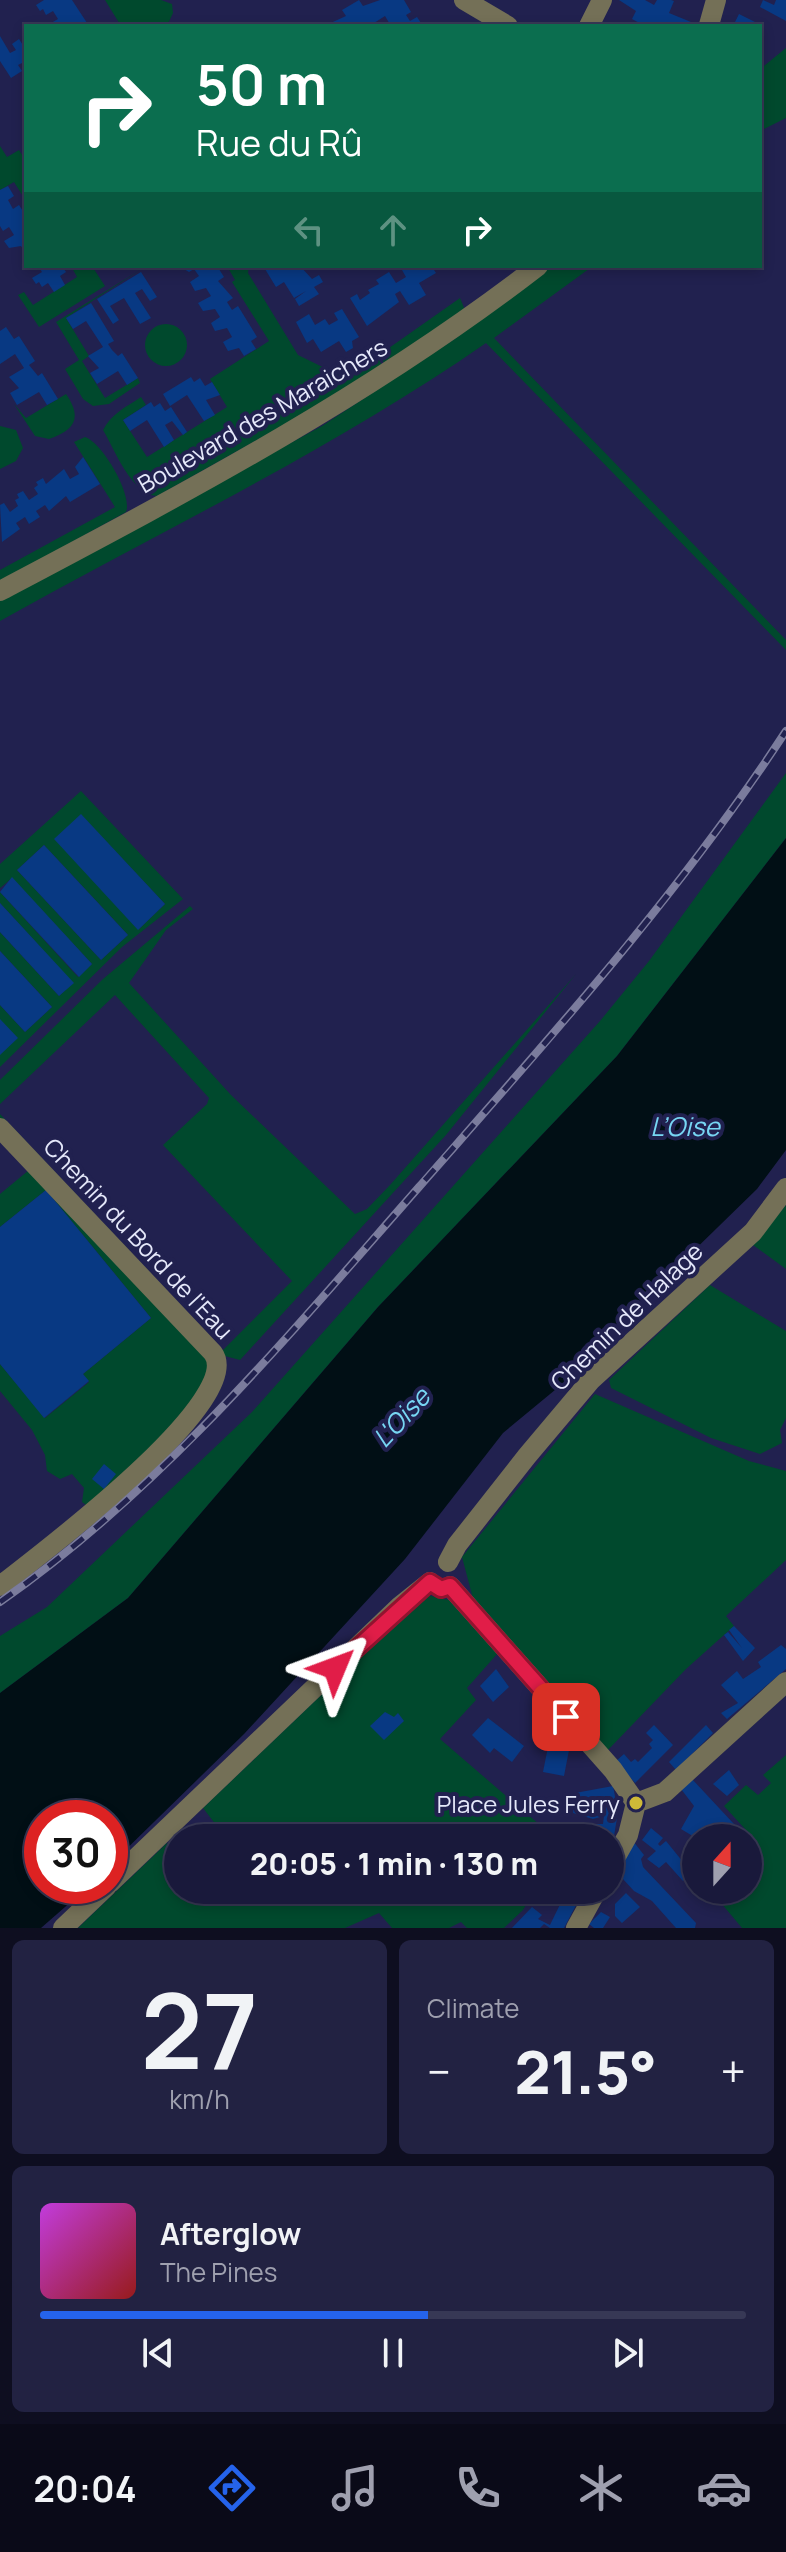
<!DOCTYPE html>
<html lang="en">
<head>
<meta charset="utf-8">
<style>
	:root { --surface:#19193b; --page:#222242; --text:#f1f3f6; --muted:#9fa0af; --line:#373855; --accent:#2563eb }
	body { margin:0; font-family:Manrope,sans-serif; background:var(--page); color:var(--text); height:100vh; display:flex; flex-direction:column; font-size:30px; white-space:nowrap }
	* { box-sizing:border-box; margin:0 }
	p { font-size:26px; color:var(--muted) }
	.icon { flex:none; width:44px; height:44px; fill:none; stroke:currentColor; stroke-width:2; stroke-linecap:round; stroke-linejoin:round }
	.map { position:relative; height:1928px; overflow:hidden }
	.side { display:flex; flex-direction:column; gap:12px; padding:12px; background:#0e0e20; flex:1 }
	.side>* { flex:none }
	.hud { position:absolute; left:24px; top:24px; width:738px; height:244px; border-radius:0px; box-shadow:0 4px 12px #0003,0 0 0 2px var(--line); background:#0b6e4f; color:#fff; overflow:hidden }
	.needle { width:52px; rotate:21deg }
	.buttons { position:absolute; left:682px; top:1824px; display:grid; gap:16px }
	.buttons a { display:grid; place-items:center; width:80px; height:80px; border-radius:50%; background:var(--surface); box-shadow:0 4px 12px #0003,0 0 0 2px var(--line); font-size:40px }
	.speed { position:absolute; left:24px; top:1800px; display:flex; gap:16px; font-size:40px; font-weight:700; text-align:center }
	.speed>* { display:grid; place-content:center; width:104px; height:104px; border-radius:50%; background:var(--surface); box-shadow:0 4px 12px #0003,0 0 0 2px var(--line); line-height:1 }
	.speed .limit { border:12px solid #d22; background:#fff; color:#111 }
	.pin { position:absolute; display:grid; place-items:center; width:68px; height:68px; color:#fff; margin:-34px; border-radius:16px; box-shadow:0 4px 12px #0006 }
	.me { position:absolute; width:88px; margin:-44px; rotate:46deg; stroke-linejoin:round; filter:drop-shadow(0 0 6px #0008) }
	.turn { display:flex; align-items:center; gap:28px; height:168px; padding:0 40px; font-size:36px }
	.turn .icon { width:104px; height:104px; stroke-width:2.5 }
	.turn b { display:block; font-size:56px; line-height:68px }
	.lanes { display:flex; align-items:center; height:76px; padding:0 40px; background:#0003; justify-content:center; gap:40px; direction:ltr }
	.lanes .off { opacity:.35 }
	.big { font-size:60px; font-weight:800; line-height:1.1 }
	.side .card { flex:1; display:flex; flex-direction:column; justify-content:center; gap:12px; min-width:0; padding:0 28px; border-radius:12px; background:var(--page) }
	.side .dial { align-items:center; gap:0 }
	.dial b { font-size:104px; line-height:1 }
	.song { display:flex; align-items:center; gap:24px }
	.cover { width:96px; height:96px; border-radius:12px; background:linear-gradient(135deg,hsl(290 70% 55%),hsl(0 70% 35%)) }
	.played { height:8px; border-radius:4px; background:linear-gradient(90deg,var(--accent) 55%,var(--line) 55%) }
	.keys { display:flex; justify-content:space-around; direction:ltr }
	.heat { display:flex; justify-content:space-between; align-items:center; font-size:44px; direction:ltr }
	.side .tiles { flex:1; display:grid; gap:12px; grid-template-columns:1fr 1fr }
	.card:last-child { grid-column:span 2 }
	.trip { position:absolute; left:164px; top:1824px; width:460px; height:80px; border-radius:40px; background:var(--surface); box-shadow:0 4px 12px #0003,0 0 0 2px var(--line); font-weight:800; line-height:80px; text-align:center }
	.tab-bar { display:flex; height:128px; justify-content:space-around; align-items:center; background:#0a0a18; color:var(--muted) }
	.tab-bar .icon { width:56px; height:56px }
	.tab-bar .on { color:var(--accent) }
	.tab-bar b { font-size:36px; color:var(--text) }
	.map>svg:first-child { display:block }
</style>
</head>
<body>
<div class="map">
<svg width="786" height="1928" viewBox="0 0 786 1928">
	<rect width="100%" height="100%" fill="#21214f"/>
	<!-- green -->
	<path fill="#00492d" fill-rule="evenodd" d="M105,0H161L172,4L173,13L167,26H121Z
		M786,48V118L760,131V69Z
		M0,146L7,157L19,150L26,161V201L14,182L0,190Z
		M71,266H92L105,286L39,327L18,295L24,292L33,305L77,277Z
		M227,266H249L248,273L298,355L343,377L377,356L384,369L157,496C131,494 115,450 103,430C111,414 126,407 141,397L146,405L123,420L147,457L227,407L210,379L269,341L232,282L235,280Z
		M549,266H593L494,338L786,640V650L486,343C332,450 163,530 0,621V600L322,426L456,338Z
		M140,270L66,318L89,356L82,361L105,398L138,378L140,383L109,404L93,406L83,399L65,369L79,360L56,322Z
		M460,298L465,310L387,368L379,355Z
		M145 345a21 21 0 1 1 42 0a21 21 0 1 1-42 0Z
		M66,394C82,417 76,430 49,439L35,436L14,404L26,418Z
		M0,426L16,430L23,448L16,461L0,469Z
		M85,437C102,442 133,495 126,512L0,582V570L115,507L74,442Z
		M786,773V838L617,1056L378,1307L128,1598L0,1693V1636L47,1607L252,1412L600,1021L649,961Z
		M81,791L183,899L122,947L0,1067V1005L25,1032L52,1007L0,951V932L59,996L73,983L0,903V892L78,977L92,964L12,878L0,888V864ZM81,815L165,904L139,929ZM44,845L128,935L101,960L17,870Z
		M190,906L193,909L166,930L129,983L231,1095L355,1214L367,1209L390,1185L576,974L446,1135L240,1360L221,1355L0,1123V1114L223,1350L292,1281L163,1145L207,1104L209,1098L115,995L0,1104V1080L103,979Z
		M29,1170L210,1359L204,1396L90,1508L82,1502L84,1488L72,1474L60,1479L47,1471L45,1455L32,1430L0,1391V1364L45,1418L89,1382L83,1374L151,1318L46,1190L0,1227V1194Z
		M786,1205V1269L753,1245Z
		M710,1285L786,1331V1418L780,1430L782,1443L760,1454L711,1438L611,1388L609,1380Z
		M595,1394L749,1461L786,1471V1560L726,1616L734,1626L686,1669L607,1751L475,1606L462,1557Z
		M426,1595L449,1600L498,1653L467,1688L476,1700L440,1739L555,1838H226L203,1808Z
		M786,1755V1928H742L711,1891L748,1890V1865L756,1859V1841L724,1806L746,1785L758,1795L771,1783L763,1775Z
		M167,1843L178,1857V1890H212L218,1896L224,1890H322L325,1893L328,1890H535L523,1910L504,1928H467L461,1922L449,1928H392L379,1913L345,1928H78Z"/>
	<!-- water -->
	<path fill="#010f15" d="M786,838V1150L757,1189L638,1305L584,1366L503,1433L405,1559L244,1734L110,1865V1818H42V1886H89L41,1928H0V1693L128,1598L378,1307L617,1056Z"/>
	<!-- building -->
	<path fill="#083983" d="M44,0H72L89,26H46L58,19L53,11L46,15L43,9L40,11L36,5Z
		M359,0L363,6L380,0H404L411,12L406,15L410,21L417,17L423,26H391L385,16L374,23L376,26H324L346,16L342,10Z
		M619,0H645L654,5L657,0H671L674,1L669,13L691,22L689,26H663L654,22L652,26H645L632,19L636,11Z
		M763,0L774,5L776,0H786V21L760,7Z
		M739,14L763,26H733Z
		M0,36L10,53L16,50L12,44L19,39L26,50V65L24,62L18,65L22,71L11,78L0,61Z
		M8,186L14,196L8,200L13,209L19,205L26,216V254L21,246L9,248L4,241L14,235L9,227L3,231L0,226V190Z
		M38,266H62L66,272L60,276L65,285L54,292L48,283L42,287L39,282L36,284L32,278L42,272Z
		M179,266L211,269L217,266L224,277L218,281L233,298L227,302L232,310L238,306L257,337L251,341L256,349L244,356L239,348L228,351L223,342L232,337L227,328L215,331L211,323L220,317L215,309L203,311L198,303L211,296L206,288L195,291L190,282L199,276L194,269L189,272Z
		M270,266H300L312,279L319,275L323,282L314,287L319,294L299,306L295,299L306,291L294,298L284,282L276,287L265,269Z
		M409,266H431L434,270L436,273L419,283L426,295L409,305L400,291L395,294L399,302L367,326L350,298L357,294L360,300L370,293L368,290L379,284L376,280L389,272L396,283L406,277L402,270Z
		M141,272L157,297L150,301L142,289L135,293L151,318L140,324L124,298L110,306L119,320L113,324L97,299Z
		M91,303L114,341L108,344L112,350L118,356L122,353L138,378L127,385L118,371L97,384L90,373L99,368L88,356L103,347L86,321L73,329L66,318Z
		M342,309L359,337L352,341L353,348L346,352L339,341L321,352L313,339L307,343L296,322L309,314L315,325L325,319L329,325L338,320L334,313Z
		M6,327L14,339L19,336L35,361L29,365L38,376L42,373L58,399L47,405L39,392L17,405L10,393L19,388L9,377L24,368L15,354L0,364V331Z
		M191,377L194,382L200,378L205,386L212,382L220,395L206,400L215,415L204,421L187,395L170,406L163,394Z
		M151,402L154,407L160,403L165,411L171,407L187,432L183,435L172,421L165,425L174,440L164,447L147,420L130,431L123,420Z
		M83,457L100,484L70,502L66,496L49,511L45,505L36,511L40,517L29,524L25,517L16,523L20,529L2,542L0,505L4,503L10,512L18,506L15,500L19,498L17,494L23,491L29,500L38,494L34,488L38,485L36,482L43,478L46,484L64,469L70,479L79,474L75,467Z
		M81,814L165,904L138,930L54,839Z
		M44,845L128,935L101,960L17,870Z
		M12,877L92,964L79,977L0,892Z
		M0,903L74,983L59,996L0,932Z
		M0,951L52,1007L25,1032L0,1005Z
		M0,1019L18,1038L0,1055Z
		M46,1190L151,1318L83,1374L89,1381L44,1418L0,1364V1227Z
		M104,1464L116,1474L104,1489L92,1479Z
		M734,1626L755,1648L743,1661L724,1635L728,1632L742,1648L729,1630Z
		M781,1645L786,1649V1669L727,1719L721,1713L738,1703L721,1685L737,1671L743,1679L761,1667L758,1662Z
		M496,1669L509,1687L493,1702L480,1686Z
		M385,1712L394,1717L398,1713L404,1721L384,1740L370,1726Z
		M488,1718L524,1746L512,1762L494,1748L490,1753L472,1735Z
		M654,1725L673,1745L635,1783L616,1761L624,1754L631,1762L635,1759L638,1762L652,1748L649,1744L653,1740L646,1733Z
		M706,1725L713,1733L676,1770L669,1762Z
		M549,1742L570,1745L564,1776L543,1772Z
		M729,1770L739,1785L727,1796L713,1784Z
		M692,1779L747,1838H696L681,1829L694,1806L681,1789Z
		M613,1786L618,1812L614,1836L610,1843V1838H587L583,1836L590,1824H603L604,1816L593,1819L573,1813L575,1793Z
		M206,1824L218,1838H180L188,1831L192,1836Z
		M651,1828L663,1838L658,1844L660,1846L666,1841L692,1873L683,1881L666,1862L659,1868L647,1859L656,1851L642,1840Z
		M633,1841L644,1855L641,1859L643,1867L696,1923L695,1928H676L652,1901L634,1891L623,1879L617,1888L612,1884V1878Z
		M567,1890H584L564,1928H550L544,1924L540,1928H512L532,1907L542,1915L538,1919L550,1925Z
		M626,1893L640,1907L622,1923L615,1916V1904Z
		M601,1912L610,1917L603,1928H594L589,1924Z"/>
	<g fill="none" stroke-linecap="round" stroke-linejoin="round">
		<!-- minor -->
		<path stroke="#747057" stroke-width="20" d="M464,0L508,26
			M709,25L716,0
			M589,26L602,0
			M0,591C187,492 370,396 538,266
			M0,1128L213,1353C247,1400 37,1557 0,1586
			M448,1562L457,1545L527,1456L591,1380L753,1232L786,1188
			M450,1586L613,1770L636,1803
			M636,1803L665,1792L786,1682
			M610,1867L628,1835L636,1803
			M110,1883L400,1606L430,1582
			M63,1928L107,1886
			M576,1928L597,1890"/>
		<defs>
			<path id="rail" d="M0,1602C163,1488 289,1335 419,1187C547,1041 680,894 786,731"/>
		</defs>
		<!-- rail casing -->
		<use href="#rail" stroke="#7b7c9d" stroke-width="8"/>
		<!-- rail -->
		<use href="#rail" stroke="#21214f" stroke-width="5" stroke-dasharray="15" stroke-linecap="butt"/>
	</g>
	<g fill="none" stroke-linecap="round" stroke-linejoin="round">
		<defs>
			<path id="route" d="M335,1668L430,1582L441,1589L450,1586L566,1717"/>
		</defs>
		<!-- route casing -->
		<use href="#route" stroke="#92132f" stroke-width="20"/>
		<!-- route -->
		<use href="#route" stroke="#e11d48" stroke-width="14"/>
	</g>
	<!-- markers -->
	<circle fill="#ceb938" stroke="#21214f" stroke-width="3" cx="636" cy="1803" r="8"/>
	<g text-anchor="middle" dominant-baseline="central" stroke-width="8" stroke-linejoin="round" paint-order="stroke">
		<!-- street labels -->
		<g font-size="24" fill="#e5e8fa" stroke="#21214f">
			<text transform="translate(262 415) rotate(-30)">Boulevard des Maraichers</text>
			<text transform="translate(139 1238) rotate(47)">Chemin du Bord de l'Eau</text>
			<text transform="translate(626 1316) rotate(-44)">Chemin de Halage</text>
		</g>
		<!-- poi labels -->
		<g font-size="24" fill="#e5e8fa" stroke="#21214f" text-anchor="end">
			<text x="620" y="1803">Place Jules Ferry</text>
		</g>
		<!-- water labels -->
		<g font-size="26" font-style="italic" fill="#77d6f3" stroke="#21214f">
			<text x="685" y="1126">L’Oise</text>
			<text transform="translate(401 1417) rotate(-47)">L'Oise</text>
		</g>
	</g>
</svg>
<div class="buttons">
<a><svg class="needle" viewBox="-14 -14 28 28"><path d="M0-13l5 13h-10z" fill="#e53935"/><path d="M0 13l5-13h-10z" fill="#9fa0af"/></svg></a>
</div>
<div class="speed"><div class="limit">30</div></div>
<div class="pin" style="left:566px;top:1717px;background:#d93025"><svg class="icon" aria-label="arrive" viewBox="0 0 24 24"><path d="M6 21V4h12l-3 4 3 4H6"/></svg></div>
<svg class="me" style="left:335px;top:1668px" viewBox="-20 -20 40 40"><path d="M0-17L14 15 0 8-14 15z" fill="#e11d48" stroke="#fff" stroke-width="4"/></svg>
<div class="trip">20:05 · 1 min · 130 m</div>
<div class="hud">
<div class="turn"><svg class="icon" aria-label="right" viewBox="0 0 24 24"><path d="M7 20v-9h11M14 6l5 5-5 5"/></svg><div><b>50 m</b>Rue du Rû</div></div>
<div class="lanes"><svg class="icon off" aria-label="left" viewBox="0 0 24 24"><path d="M17 20v-9H6M10 6l-5 5 5 5"/></svg><svg class="icon off" aria-label="ahead" viewBox="0 0 24 24"><path d="M12 20V5M6 11l6-6 6 6"/></svg><svg class="icon" aria-label="right" viewBox="0 0 24 24"><path d="M7 20v-9h11M14 6l5 5-5 5"/></svg></div>
</div>
</div>
<section class="side">
<div class="tiles">
<div class="card dial"><b>27</b><p>km/h</p></div>
<div class="card"><p>Climate</p>
<div class="heat"><a>−</a><b class="big">21.5°</b><a>+</a></div>
</div>
<div class="card">
<div class="song"><i class="cover"></i><div><b>Afterglow</b><p>The Pines</p></div></div>
<div class="played"></div>
<div class="keys"><svg class="icon" aria-label="previous" viewBox="0 0 24 24"><path d="M18 5L8 12l10 7zM5 5v14"/></svg><svg class="icon" aria-label="pause" viewBox="0 0 24 24"><path d="M8 5v14M16 5v14"/></svg><svg class="icon" aria-label="next" viewBox="0 0 24 24"><path d="M6 5l10 7-10 7zM19 5v14"/></svg></div>
</div>
</div>
</section>
<nav class="tab-bar">
<b>20:04</b>
<svg class="icon on" aria-label="directions" viewBox="0 0 24 24"><path d="M12 3l9 9-9 9-9-9zM9 14v-3h6M13 9l2 2-2 2"/></svg>
<svg class="icon" aria-label="music" viewBox="0 0 24 24"><path d="M9 18V5l10-2v13"/><circle cx="6" cy="18" r="3"/><circle cx="16" cy="16" r="3"/></svg>
<svg class="icon" aria-label="phone" viewBox="0 0 24 24"><path d="M5 4h4l2 5-3 2q2 4 5 5l2-3 5 2v4C11 20 4 13 5 4z"/></svg>
<svg class="icon" aria-label="climate" viewBox="0 0 24 24"><path d="M12 3v18M4 7l16 10M4 17L20 7"/></svg>
<svg class="icon" aria-label="car" viewBox="0 0 24 24"><path d="M5 17H2v-5l4-1 3-4h7l3 4 3 1v5h-3M9 17h6M6 11h13"/><circle cx="7" cy="17" r="2"/><circle cx="17" cy="17" r="2"/></svg>
</nav>
</body>
</html>
